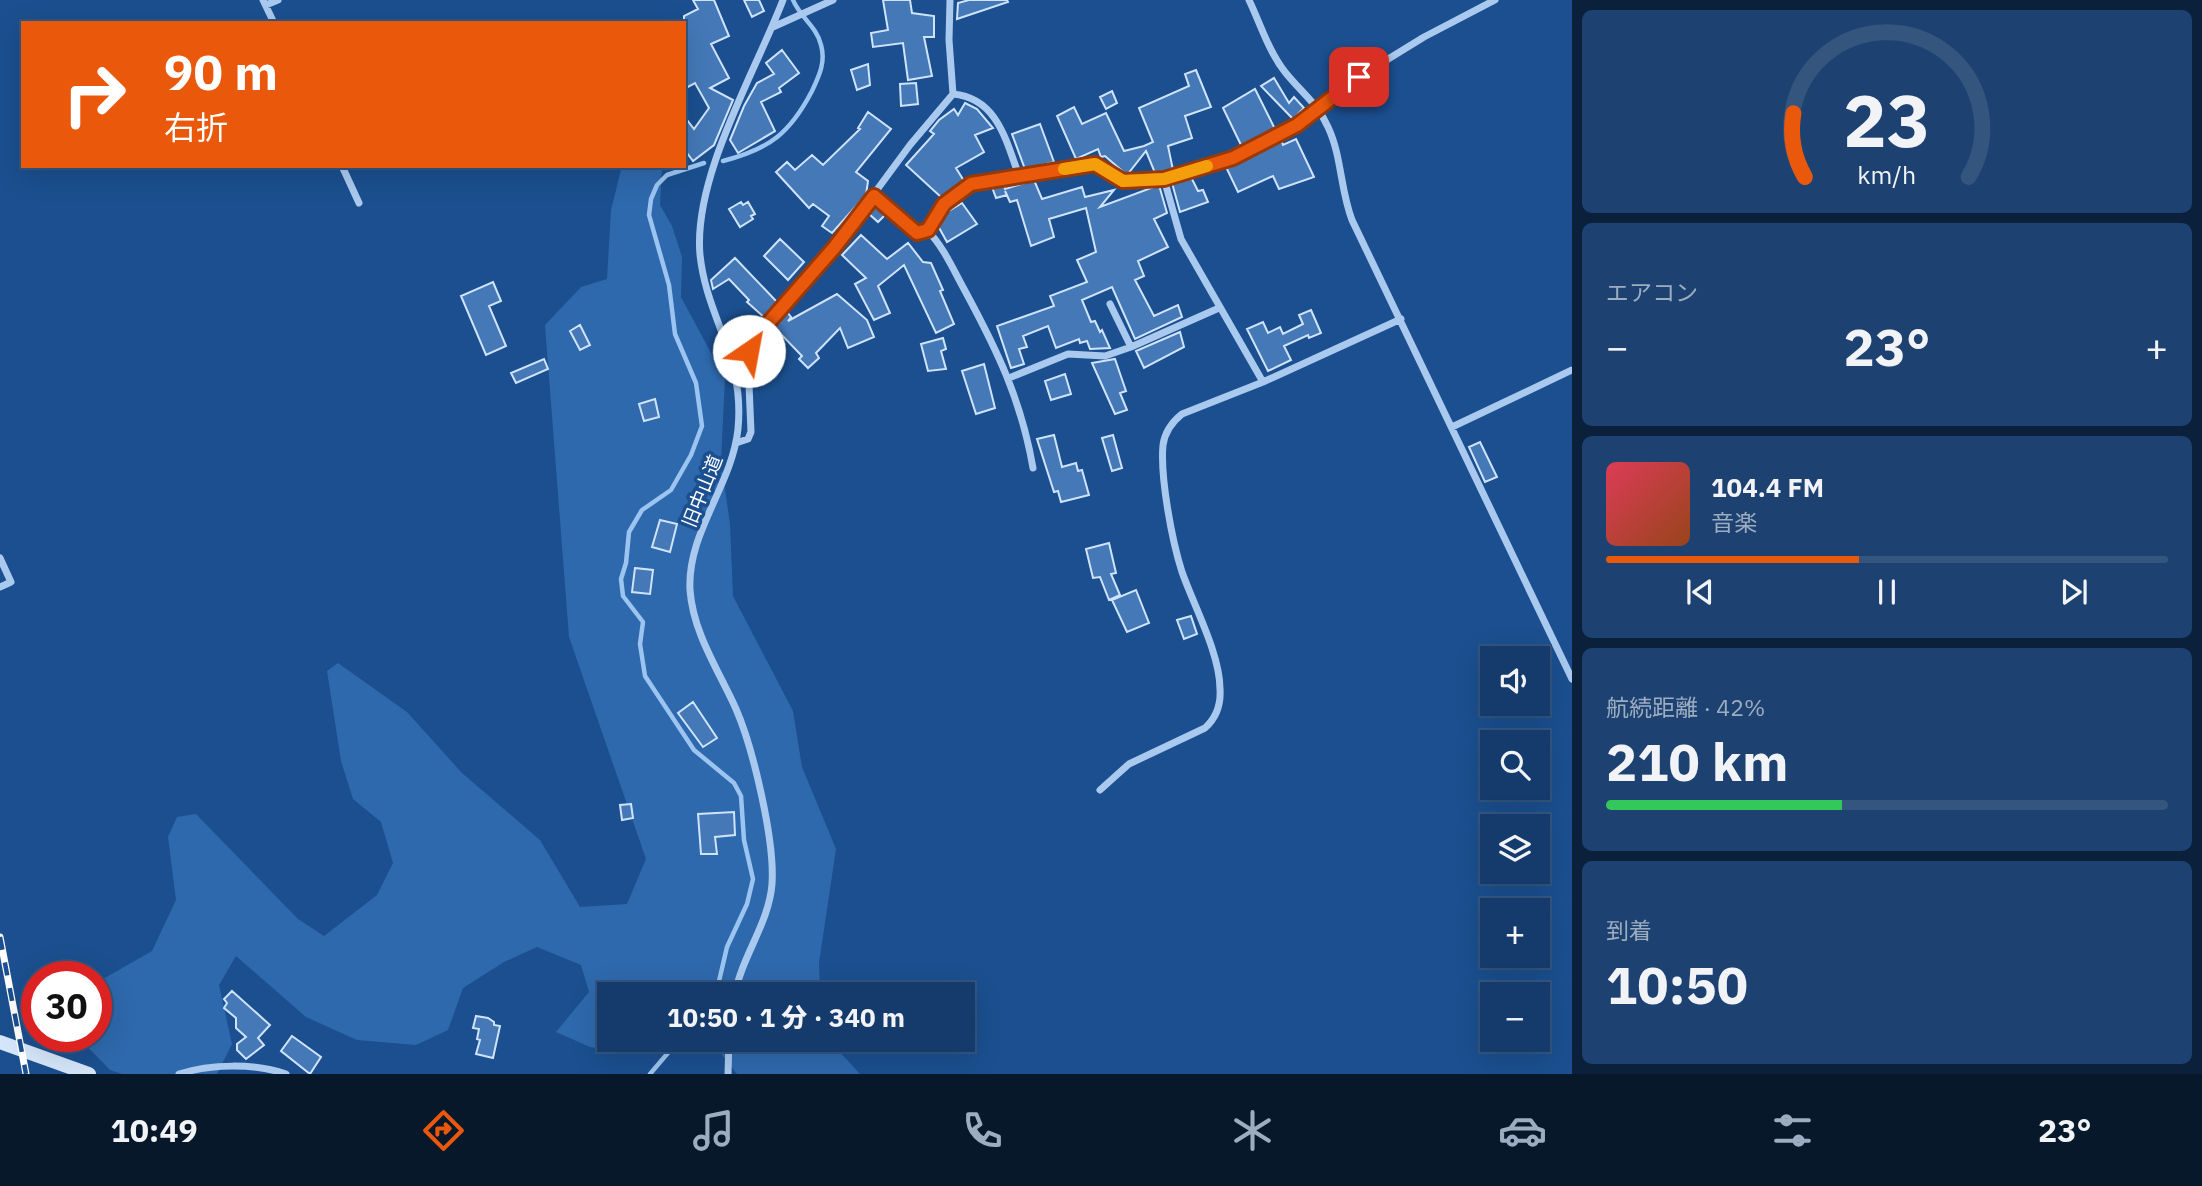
<!DOCTYPE html>
<html lang="ja">
<head>
<meta charset="utf-8">
<style>
	:root { --surface:#143b6b; --page:#1d4271; --text:#f1f3f6; --muted:#9dadc1; --line:#33557e; --accent:#ea580c }
	body { margin:0; font-family:"IBM Plex Sans","Noto Sans JP",sans-serif; background:var(--page); color:var(--text); height:100vh; display:flex; flex-direction:column; font-size:26px; white-space:nowrap }
	* { box-sizing:border-box; margin:0 }
	p { font-size:23px; color:var(--muted) }
	.icon { flex:none; width:38px; height:38px; fill:none; stroke:currentColor; stroke-width:2; stroke-linecap:round; stroke-linejoin:round }
	.map { position:relative; flex:1; overflow:hidden }
	.sheet { display:flex; flex-direction:column; gap:10px; padding:10px; background:#0b203b; width:630px }
	.sheet>* { flex:none }
	.top-card { position:absolute; left:21px; top:21px; width:665px; height:147px; border-radius:0px; box-shadow:0 7px 28px #0002,0 0 0 2px var(--line); background:#ea580c; color:#fff; overflow:hidden }
	.tools { position:absolute; left:1480px; top:646px; display:grid; gap:14px }
	.tools a { display:grid; place-items:center; width:70px; height:70px; border-radius:0px; background:var(--surface); box-shadow:0 7px 28px #0002,0 0 0 2px var(--line); font-size:35px }
	.speed { position:absolute; left:21px; top:961px; display:flex; gap:14px; font-size:35px; font-weight:700; text-align:center }
	.speed>* { display:grid; place-content:center; width:91px; height:91px; border-radius:50%; background:var(--surface); box-shadow:0 7px 28px #0002,0 0 0 2px var(--line); line-height:1 }
	.speed .limit { border:10px solid #d22; background:#fff; color:#111 }
	.pin { position:absolute; display:grid; place-items:center; width:60px; height:60px; color:#fff; margin:-30px; border-radius:14px; box-shadow:0 4px 10px #0006 }
	.me { position:absolute; width:77px; margin:-38px; rotate:33deg; stroke-linejoin:round; filter:drop-shadow(0 0 5px #0008) }
	.turn { display:flex; align-items:center; gap:24px; height:147px; padding:0 28px; font-size:32px }
	.turn .icon { width:91px; height:91px; stroke-width:2.5 }
	.turn b { display:block; font-size:49px; line-height:60px }
	.big { font-size:52px; font-weight:800; line-height:1.1 }
	.sheet .card { flex:1; display:flex; flex-direction:column; justify-content:center; gap:10px; min-width:0; padding:0 24px; border-radius:10px; background:var(--page) }
	.sheet .dial { align-items:center; gap:0 }
	.dial svg { height:182px; overflow:visible; fill:none; stroke:var(--line); stroke-width:7; stroke-linecap:round; text-anchor:middle }
	.dial text { fill:var(--text); stroke:none }
	.song { display:flex; align-items:center; gap:21px }
	.cover { width:84px; height:84px; border-radius:10px; background:linear-gradient(135deg,hsl(350 70% 55%),hsl(20 70% 35%)) }
	.played { height:7px; border-radius:4px; background:linear-gradient(90deg,var(--accent) 45%,var(--line) 45%) }
	.keys { display:flex; justify-content:space-around; direction:ltr }
	.heat { display:flex; justify-content:space-between; align-items:center; font-size:38px; direction:ltr }
	.charge { height:10px; border-radius:5px; background:linear-gradient(90deg,#34c759 42%,var(--line) 0) }
	.trip { position:absolute; left:597px; top:982px; width:378px; height:70px; border-radius:0px; background:var(--surface); box-shadow:0 7px 28px #0002,0 0 0 2px var(--line); font-weight:800; line-height:70px; text-align:center }
	.dock { display:flex; height:112px; justify-content:space-around; align-items:center; background:#08182b; color:var(--muted) }
	.dock .icon { width:49px; height:49px }
	.dock .active { color:var(--accent) }
	.dock b { font-size:32px; color:var(--text) }
	main { display:flex; flex:1; min-height:0 }
	.map>svg:first-child { display:block }
</style>
</head>
<body>
<main>
<div class="map">
<svg width="1572" height="1074" viewBox="0 0 1572 1074">
	<rect width="100%" height="100%" fill="#1b4f8f"/>
	<!-- green -->
	<path fill="#2e69ad" d="M622,166H662L660,205L672,226L682,257L681,297L725,379L721,461L730,524L733,596L793,711L802,767L836,849L819,963L820,994H609V1040H636L625,1052L590,1047L556,1032L589,992L581,965L537,947L504,962L463,988L448,1030L416,1045L357,1040L306,1017L236,956L219,985L232,1044L217,1074H122L110,1070L77,1036H96V983L152,951L176,900L168,837L177,817L196,814L298,919L324,936L377,895L393,863L381,822L353,799L341,761L327,671L338,663L407,712L462,773L540,840L580,907L627,904L646,859L569,637L545,325L581,287L607,279L611,210Z
		M710,1040H829L860,1074H737Z"/>
	<g fill="none" stroke-linecap="round" stroke-linejoin="round">
		<!-- stream -->
		<path stroke="#9cc4f0" stroke-width="4.5" d="M723,161C770,149 790,133 812,91C819,76 826,62 821,45C817,27 800,17 793,0
			M704,163L667,175L657,185L651,199L649,215L669,285L675,334L696,383L702,426L691,455L671,490L642,510L629,532L626,563L621,579L623,596L643,622L640,644L645,676L694,750L734,783L741,796L744,840L753,879L747,904L727,947L716,994
			M650,1074L679,1040"/>
	</g>
	<!-- building -->
	<path fill="#4478b7" stroke="#cfe3fa" stroke-width="2" d="M693,0H714L729,36L711,44L729,78L710,88L733,100L714,145L693,161L684,149V116L694,129L709,108L695,83L684,89V16L698,9Z
		M744,0H759L764,11L752,17Z
		M883,0H910L912,13L934,16V37H924L932,76L908,80L903,43L873,47L871,33L888,30Z
		M969,0H1007L1008,2L957,19L958,3Z
		M782,50L799,73L779,88L781,92L761,102L775,131L738,153L730,140L744,106L757,83L774,74L766,63Z
		M868,64L870,85L857,90L851,70Z
		M1196,70L1211,107L1185,116L1192,138L1168,146L1173,170L1155,173L1146,151L1127,175L1105,156L1101,157L1098,149L1076,159L1057,116L1074,107L1082,124L1106,113L1124,151L1144,146L1153,142L1139,108L1189,86L1185,74Z
		M1274,78L1289,103L1294,97L1304,108L1293,119L1261,86Z
		M916,83L918,104L901,106L900,84Z
		M1255,89L1275,129L1242,147L1223,108Z
		M1112,91L1117,103L1106,109L1100,97Z
		M965,103L977,109L993,128L975,135L984,152L956,168L964,181L942,198L906,165L934,134L930,131L939,120L954,109L958,115Z
		M868,112L891,129L856,172L868,181L866,195L832,233L822,226L829,216L813,204L809,208L776,172L787,162L795,170L812,155L823,165L860,129L858,128Z
		M1040,124L1054,162L1025,169L1012,134Z
		M1296,139L1314,177L1279,189L1273,176L1238,192L1226,167L1281,140L1283,145Z
		M1191,177L1198,191L1203,190L1208,202L1180,212L1172,183Z
		M1034,180L1042,199L1082,187L1085,197L1114,190L1100,207L1159,185L1167,213L1154,219L1168,247L1138,261L1144,276L1135,280L1154,316L1178,305L1182,317L1135,339L1112,287L1082,300L1091,322L1095,321L1100,332L1102,330L1110,348L1090,349L1087,341L1080,343L1079,339L1056,348L1048,326L1023,336L1027,347L1019,349L1024,364L1011,368L997,326L1054,306L1050,296L1087,282L1077,260L1096,252L1086,208L1049,219L1054,237L1031,246L1017,200L1010,202L1005,191L1007,195L996,198L992,187L1004,185L1005,189Z
		M741,202L743,205L748,202L755,214L751,216L753,219L740,227L729,209Z
		M962,203L977,224L947,242L937,224L944,214Z
		M874,204L886,214L878,222L868,213Z
		M861,235L887,259L908,243L923,262L931,263L943,290L940,291L954,324L936,333L904,265L878,286L890,313L874,320L855,284L866,278L842,255Z
		M780,239L804,262L788,280L764,256Z
		M735,258L778,303L765,318L747,302L749,300L729,279L713,289L711,280Z
		M493,282L501,301L489,306L506,346L486,355L461,296Z
		M837,294L867,320L874,337L848,348L840,328L816,353L819,358L808,368L799,359L802,356L774,327L787,312L791,317L788,321Z
		M1311,310L1321,333L1309,338L1308,335L1284,346L1291,360L1268,371L1247,329L1263,322L1268,333L1280,327L1283,334L1303,324L1299,315Z
		M580,325L590,345L580,350L570,331Z
		M1180,332L1184,347L1144,368L1136,351Z
		M943,338L946,349L941,351L946,369L928,371L921,344Z
		M544,359L548,369L516,383L511,373Z
		M1115,359L1126,391L1120,393L1127,410L1115,414L1092,363Z
		M984,364L995,408L976,414L962,371Z
		M1065,374L1071,394L1051,400L1045,381Z
		M655,399L659,417L644,421L639,404Z
		M1054,435L1062,467L1076,463L1078,471L1082,470L1089,495L1061,502L1058,491L1054,492L1037,439Z
		M1113,435L1122,468L1112,471L1102,438Z
		M1480,442L1497,477L1485,482L1469,447Z
		M660,520L677,524L670,552L652,547Z
		M1109,543L1116,573L1111,574L1120,595L1109,600L1100,577L1093,578L1086,549Z
		M635,568L653,570L650,594L632,592Z
		M1136,590L1149,623L1127,632L1112,600Z
		M1191,616L1197,634L1184,639L1177,620Z
		M693,702L717,738L703,747L678,713Z
		M631,804L633,818L622,820L620,805Z
		M734,812L735,835L715,837L717,854H701L698,814Z
		M232,991L270,1025L258,1038L264,1045L246,1059L237,1050V1044L246,1037L236,1028V1018L224,1008L227,1003L224,999Z
		M476,1016L488,1018L494,1022V1025L500,1026L493,1058L476,1054L480,1040L477,1039L479,1029L473,1028Z
		M292,1036L321,1057L310,1074L281,1051Z"/>
	<g fill="none" stroke-linecap="round" stroke-linejoin="round">
		<!-- street -->
		<path stroke="#a9c9ee" stroke-width="7" d="M263,0L274,23
			M1249,0C1260,23 1269,52 1285,72C1300,91 1318,104 1328,127C1342,157 1340,189 1352,220L1572,679
			M266,5L278,0
			M773,27L833,0
			M953,94C997,98 1006,140 1019,176L1095,164L1123,181L1164,179L1233,158L1297,125L1359,77L1424,37L1495,0
			M342,166L359,203
			M1164,179L1181,239L1263,382
			M874,196L917,233L927,230C943,246 953,269 964,289C997,350 1021,399 1033,468
			M927,230C942,189 982,182 1019,176
			M1110,304L1131,347L1219,308
			M1009,378L1068,354L1105,356L1131,347
			M1452,427L1572,370
			M736,443L748,439L751,432L748,361L751,344L834,248L910,145L953,94L949,40L950,0
			M0,558L11,582L0,587
			M1100,790L1129,764L1205,728C1216,718 1221,704 1220,689C1220,654 1194,606 1182,572C1172,541 1160,477 1163,445C1165,431 1172,422 1182,414L1263,382L1401,319
			M735,994C742,956 769,923 772,884C775,841 753,748 736,709C719,671 693,633 690,590C687,532 732,486 738,429C745,356 707,320 700,255C693,177 755,73 783,0
			M179,1074C210,1064 255,1063 286,1074
			M728,1074L729,1040"/>
		<!-- secondary -->
		<path stroke="#d6e6fa" stroke-width="14" d="M0,1042L89,1074"/>
		<defs>
			<path id="rail" d="M0,937L26,1074"/>
		</defs>
		<!-- rail casing -->
		<use href="#rail" stroke="#fff" stroke-width="7"/>
		<!-- rail -->
		<use href="#rail" stroke="#1b4f8f" stroke-width="4.5" stroke-dasharray="13" stroke-linecap="butt"/>
	</g>
	<g fill="none" stroke-linecap="round" stroke-linejoin="round">
		<defs>
			<path id="route" d="M749,351L756,337L834,248L874,196L917,233L928,230L944,204L971,184L1095,164L1123,181L1164,179L1233,158L1297,125L1359,77"/>
		</defs>
		<!-- route casing -->
		<use href="#route" stroke="#983908" stroke-width="18"/>
		<!-- route -->
		<use href="#route" stroke="#ea580c" stroke-width="12"/>
		<!-- slow -->
		<path stroke="#f59e0b" stroke-width="12" d="M1064,169L1095,164L1123,181L1164,179L1207,166"/>
	</g>
	<g text-anchor="middle" dominant-baseline="central" stroke-width="7" stroke-linejoin="round" paint-order="stroke">
		<!-- street labels -->
		<g font-size="19" fill="#fff" stroke="#1b4f8f">
			<text transform="translate(702 491) rotate(-68)">旧中山道</text>
		</g>
	</g>
</svg>
<div class="tools">
<a><svg class="icon" aria-label="sound" viewBox="0 0 24 24"><path d="M4 9h4l5-4v14l-5-4H4zM17 9q2 3 0 6"/></svg></a>
<a><svg class="icon" aria-label="search" viewBox="0 0 24 24"><circle cx="10" cy="10" r="6"/><path d="M15 15l6 6"/></svg></a>
<a><svg class="icon" aria-label="layers" viewBox="0 0 24 24"><path d="M12 4l9 5-9 5-9-5zM3 14l9 5 9-5"/></svg></a>
<a>+</a>
<a>−</a>
</div>
<div class="speed"><div class="limit">30</div></div>
<div class="pin" style="left:1359px;top:77px;background:#d93025"><svg class="icon" aria-label="arrive" viewBox="0 0 24 24"><path d="M6 21V4h12l-3 4 3 4H6"/></svg></div>
<svg class="me" style="left:749px;top:351px" viewBox="-20 -20 40 40"><circle r="19" fill="#fff"/><path d="M0-13L10 11 0 6-10 11z" fill="#ea580c"/></svg>
<div class="trip">10:50 · 1 分 · 340 m</div>
<div class="top-card">
<div class="turn"><svg class="icon" aria-label="right" viewBox="0 0 24 24"><path d="M7 20v-9h11M14 6l5 5-5 5"/></svg><div><b>90 m</b>右折</div></div>
</div>
</div>
<section class="sheet">
<div class="card dial"><svg viewBox="0 0 100 80">
<path d="M14 69A42 42 0 1 1 86 69"/>
<path d="M14 69A42 42 0 0 1 9 41" stroke="#ea580c"/>
<text x="50" y="56" font-size="32" font-weight="700">23</text>
<text x="50" y="72" font-size="11">km/h</text>
</svg></div>
<div class="card"><p>エアコン</p>
<div class="heat"><a>−</a><b class="big">23°</b><a>+</a></div>
</div>
<div class="card">
<div class="song"><i class="cover"></i><div><b>104.4 FM</b><p>音楽</p></div></div>
<div class="played"></div>
<div class="keys"><svg class="icon" aria-label="previous" viewBox="0 0 24 24"><path d="M18 5L8 12l10 7zM5 5v14"/></svg><svg class="icon" aria-label="pause" viewBox="0 0 24 24"><path d="M8 5v14M16 5v14"/></svg><svg class="icon" aria-label="next" viewBox="0 0 24 24"><path d="M6 5l10 7-10 7zM19 5v14"/></svg></div>
</div>
<div class="card"><p>航続距離 · 42%</p><b class="big">210 km</b><div class="charge"></div></div>
<div class="card"><p>到着</p><b class="big">10:50</b></div>
</section>
</main>
<nav class="dock">
<b>10:49</b>
<svg class="icon active" aria-label="directions" viewBox="0 0 24 24"><path d="M12 3l9 9-9 9-9-9zM9 14v-3h6M13 9l2 2-2 2"/></svg>
<svg class="icon" aria-label="music" viewBox="0 0 24 24"><path d="M9 18V5l10-2v13"/><circle cx="6" cy="18" r="3"/><circle cx="16" cy="16" r="3"/></svg>
<svg class="icon" aria-label="phone" viewBox="0 0 24 24"><path d="M5 4h4l2 5-3 2q2 4 5 5l2-3 5 2v4C11 20 4 13 5 4z"/></svg>
<svg class="icon" aria-label="climate" viewBox="0 0 24 24"><path d="M12 3v18M4 7l16 10M4 17L20 7"/></svg>
<svg class="icon" aria-label="car" viewBox="0 0 24 24"><path d="M5 17H2v-5l4-1 3-4h7l3 4 3 1v5h-3M9 17h6M6 11h13"/><circle cx="7" cy="17" r="2"/><circle cx="17" cy="17" r="2"/></svg>
<svg class="icon" aria-label="filters" viewBox="0 0 24 24"><path d="M4 7h16M4 17h16"/><circle cx="9" cy="7" r="2"/><circle cx="15" cy="17" r="2"/></svg>
<b>23°</b>
</nav>
</body>
</html>
